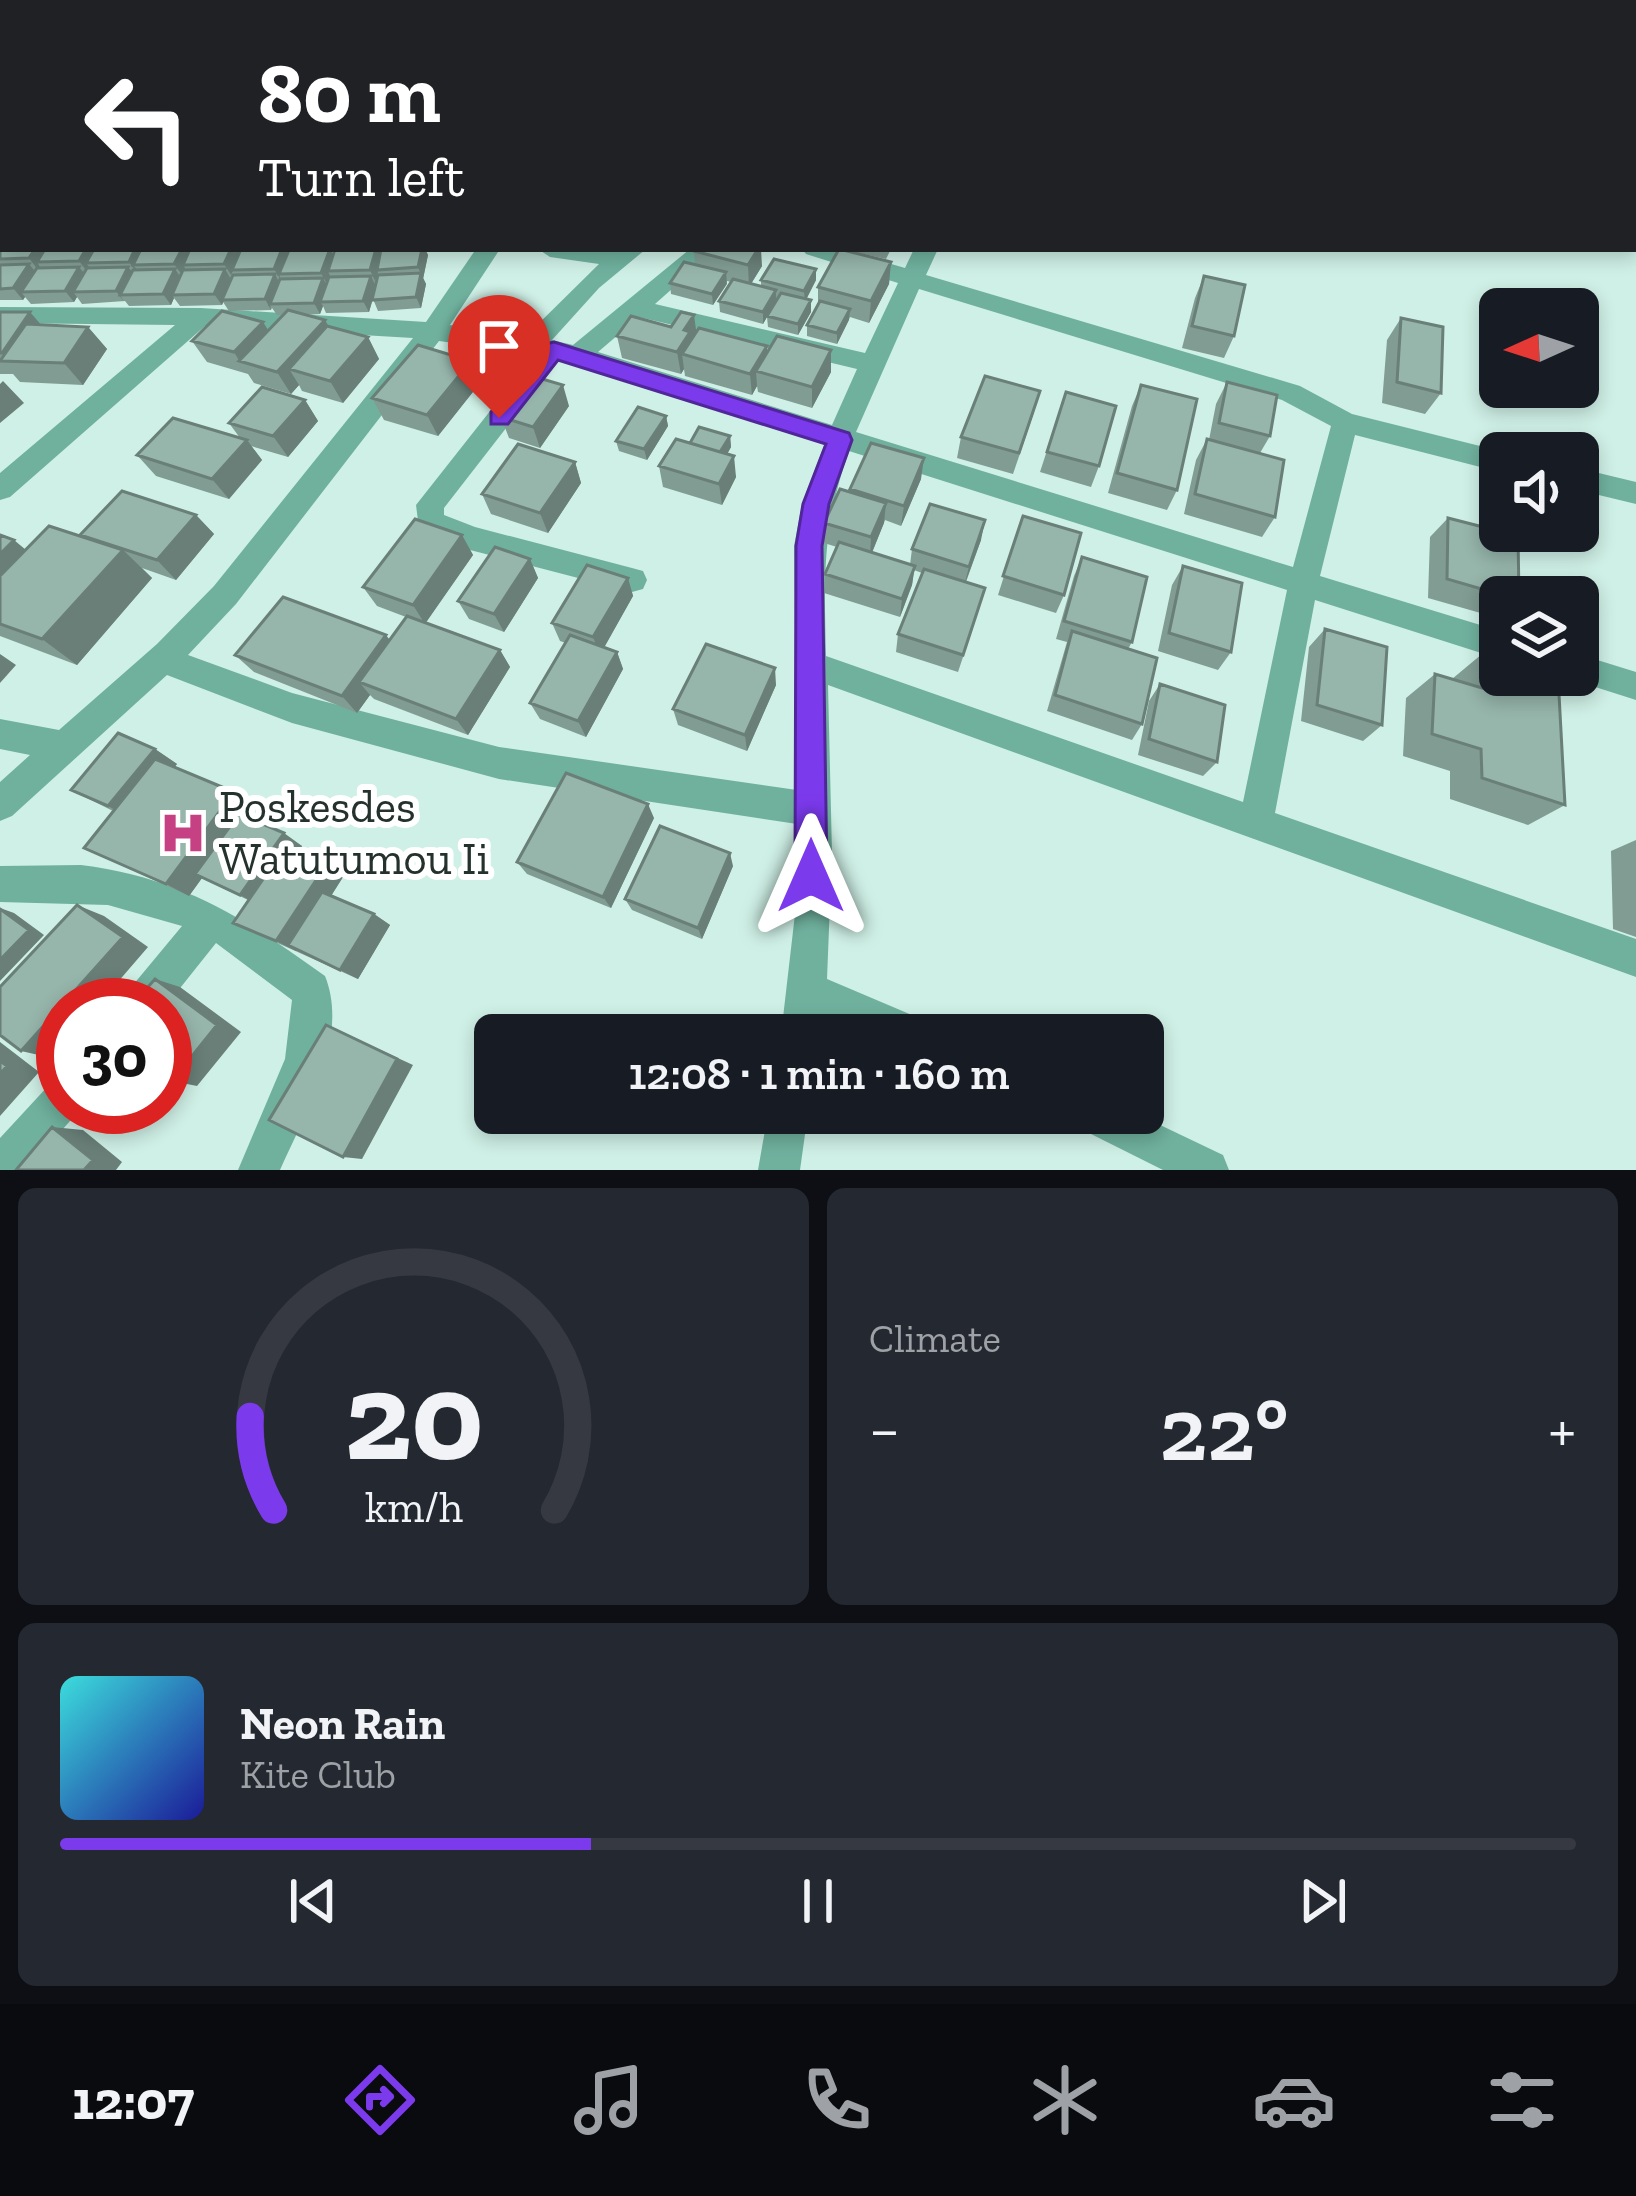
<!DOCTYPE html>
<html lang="en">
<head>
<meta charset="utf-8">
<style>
	:root { --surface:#171b24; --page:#242831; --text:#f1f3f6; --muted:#9ea1a6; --line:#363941; --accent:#7c3aed }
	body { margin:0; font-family:"Zilla Slab",serif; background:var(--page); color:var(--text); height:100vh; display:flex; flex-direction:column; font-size:45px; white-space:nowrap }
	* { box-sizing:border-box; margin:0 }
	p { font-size:39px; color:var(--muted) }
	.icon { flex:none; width:66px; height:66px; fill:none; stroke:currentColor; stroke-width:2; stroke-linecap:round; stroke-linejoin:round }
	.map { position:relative; height:1170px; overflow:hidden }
	.panel { display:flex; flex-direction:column; gap:18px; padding:18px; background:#0d0f14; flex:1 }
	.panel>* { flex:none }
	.hud { position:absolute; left:0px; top:0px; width:1638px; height:252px; box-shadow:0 6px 18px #0003; background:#202124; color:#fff; overflow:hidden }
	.needle { width:78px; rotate:267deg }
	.buttons { position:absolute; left:1479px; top:288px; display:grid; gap:24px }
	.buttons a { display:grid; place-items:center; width:120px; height:120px; border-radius:18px; background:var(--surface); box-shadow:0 6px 18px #0003; font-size:60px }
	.speed { position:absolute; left:36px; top:978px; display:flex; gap:24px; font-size:60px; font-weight:700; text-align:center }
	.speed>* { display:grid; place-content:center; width:156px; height:156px; border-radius:50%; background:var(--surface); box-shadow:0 6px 18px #0003; line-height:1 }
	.speed .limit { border:18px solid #d22; background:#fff; color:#111 }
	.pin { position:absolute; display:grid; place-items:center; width:102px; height:102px; color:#fff; margin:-123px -51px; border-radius:50% 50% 50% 0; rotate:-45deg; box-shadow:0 0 12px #0007 }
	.pin .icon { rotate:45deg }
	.me { position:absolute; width:132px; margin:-66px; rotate:0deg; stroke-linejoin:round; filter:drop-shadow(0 0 9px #0008) }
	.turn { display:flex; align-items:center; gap:42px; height:252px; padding:0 60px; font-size:54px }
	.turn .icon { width:156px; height:156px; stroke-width:2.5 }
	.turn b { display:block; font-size:84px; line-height:102px }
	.big { font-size:90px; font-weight:600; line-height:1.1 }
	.panel .widget { flex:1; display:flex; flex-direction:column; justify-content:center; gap:18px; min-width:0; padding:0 42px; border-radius:18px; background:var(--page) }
	.panel .dial { align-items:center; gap:0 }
	.dial svg { height:312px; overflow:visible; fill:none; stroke:var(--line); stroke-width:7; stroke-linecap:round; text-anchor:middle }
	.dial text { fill:var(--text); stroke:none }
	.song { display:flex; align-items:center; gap:36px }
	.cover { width:144px; height:144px; border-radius:18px; background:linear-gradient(135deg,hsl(180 70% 55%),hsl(240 70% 35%)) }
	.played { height:12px; border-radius:6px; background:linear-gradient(90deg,var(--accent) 35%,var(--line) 35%) }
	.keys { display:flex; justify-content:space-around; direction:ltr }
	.heat { display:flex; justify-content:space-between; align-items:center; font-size:66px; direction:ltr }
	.panel .tiles { flex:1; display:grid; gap:18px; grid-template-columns:1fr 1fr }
	.widget:last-child { grid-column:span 2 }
	.trip { position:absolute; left:474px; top:1014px; width:690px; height:120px; border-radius:18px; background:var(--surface); box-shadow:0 6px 18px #0003; font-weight:600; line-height:120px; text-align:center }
	.dock { display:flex; height:192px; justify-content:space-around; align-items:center; background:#090b0e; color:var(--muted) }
	.dock .icon { width:84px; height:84px }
	.dock .active { color:var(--accent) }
	.dock b { font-size:54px; color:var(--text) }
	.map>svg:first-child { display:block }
</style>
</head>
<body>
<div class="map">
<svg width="1636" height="1170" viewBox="0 0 1636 1170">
	<rect width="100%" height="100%" fill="#cff0e6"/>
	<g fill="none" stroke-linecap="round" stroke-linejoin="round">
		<!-- street -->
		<path fill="#70b19e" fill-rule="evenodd" d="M1266,0H1290L1292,3H1268Z
			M1491,0H1509V3H1491Z
			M1635,52H1636V64H1635Z
			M1635,96H1636V109H1635Z
			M0,223H3V237H0Z
			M476,249H500L450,325L527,335L599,264L550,257L538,249H646L599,288L552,340L573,345L690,249H717L655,304L865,353L898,283L806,254L802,249H840L905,268L914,249H938L926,275L1300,386L1352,414L1508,453H1500V472L1355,435L1320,576L1500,631V659L1315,600L1275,813L1636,939V977L828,685L832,853L827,979L926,1021L932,1035H866L823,1016L821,1035H781L795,914L797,824L499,779L292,723L167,675L12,816L0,821V782L30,755L0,749V719L59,730L157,644L214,586L413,338L205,326L10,497L0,500V473L175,325L0,323V307L201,308L426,322ZM919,289L1282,400L1331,426L1293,567L856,432ZM639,317L857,369L832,425L598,352ZM439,341L535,354L416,505L419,529L470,550L632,592L643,589L647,580L643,571L632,568L475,527L444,515V508L559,360L825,443L802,504L794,546L797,790L499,747L292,693L188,655L236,604ZM849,451L1287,590L1243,802L826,656C824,575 822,528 849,451Z
			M1578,468L1636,482V504L1578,490Z
			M1578,654L1636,672V700L1567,678L1578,675Z
			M81,865C183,878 244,918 325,976C350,1038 305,1114 280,1170H238L285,1059L292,1000L216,943L165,1007L123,1005L128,991L182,926L108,905L0,902V866Z
			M63,1079V1107H80L77,1113L27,1170H0V1138L49,1085Z
			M768,1113H808L800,1170H758Z
			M1071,1113H1135L1223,1155L1229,1170H1163L1077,1127Z"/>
	</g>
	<!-- wall -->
	<path fill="#819c93" d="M0,0H55L52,3H3V64H0Z
		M767,0H813L811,3H767Z
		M1160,0H1184L1183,3H1163L1159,2Z
		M0,240L3,249H285L288,253L330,249L333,255L336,249H378L380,254L381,249H425L428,255L423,279L426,284L421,308L378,311L373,299L369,312L326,313L323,306L320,314L306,315L325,320L329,327L368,337L379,359L343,403L302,391L299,385L291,394L254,383L248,374L207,362L192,341L263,322L268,331L283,315H277L272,308L271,310L229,311L223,302L222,305L180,306L174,298L171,305L129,306L125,301L82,304L77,297L74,302L31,304L25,297L23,300H0Z
		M850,249H891L886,259L850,251Z
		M694,251L762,266L751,284L761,286V280L816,269V280L806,299L811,312L798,335L768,327L767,317L763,324L720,312L719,301L731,282L727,281L713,305L671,294L670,283L695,265Z
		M891,262L889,284L869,323L850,317L837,344L807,336V325L818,305V287Z
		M1204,276L1234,336L1224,358L1182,348L1195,298Z
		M0,312L41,325L88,327L107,349L83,385L20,382L13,374H0Z
		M1401,318L1441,393L1425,414L1382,403L1387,340Z
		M671,327L767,346V352L831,372L812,408L758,392L757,386L752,395L685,376L684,369L681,374L622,358L617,336Z
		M471,361L480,383L438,436L384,420L372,398Z
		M1227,382L1270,436L1260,453L1275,517L1262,537L1184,514L1196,460L1207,439L1209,440L1216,404Z
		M1141,385L1177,490L1167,510L1108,493L1132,406Z
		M1066,392L1099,466L1091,487L1040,472Z
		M305,400L318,421L288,457L251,446L262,460L229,499L156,476L137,455L240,438L229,423Z
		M569,406L540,448L509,438L501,417Z
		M1034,412L1013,474L957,458L961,437Z
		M666,416L668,426L647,460L619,451L616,441Z
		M730,436L731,447L727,454L736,477L722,505L663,487L659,466L690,443Z
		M575,462L581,483L548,533L491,514L482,494Z
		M921,479L901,526L885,520L872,553L910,565L912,549L981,540L966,582L980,606L958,672L896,652L898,634L922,573L914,570L912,585L900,617L824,593L825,574L837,547L824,543V523L849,492L850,489Z
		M196,515L214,534L176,580L142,568L152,578L77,665L0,636V535L26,550L82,536Z
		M1023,516L1064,595L1056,613L998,595Z
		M1448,518L1519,597H1500V617L1498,618L1428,598L1430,537Z
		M462,535L473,555L425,623L500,650L510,667L468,735L374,699L370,695L357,713L254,672L235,655L390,640L406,617L377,606L363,587Z
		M1082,557L1132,642L1128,649L1142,724L1132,740L1047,711L1067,642L1056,639L1074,576Z
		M530,559L538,578L504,632L469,619L458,601Z
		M1183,566L1231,652L1218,670L1158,651L1172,585Z
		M628,578L633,596L604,647L617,652L623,669L586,737L540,719L530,703L566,643L560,641L552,623Z
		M1325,629L1382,725L1363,741L1301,721L1309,647Z
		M1482,654L1565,805L1528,825L1450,799V771L1403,756L1406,698L1435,674L1452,679Z
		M1160,684L1217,762L1203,776L1138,755L1149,701Z
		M776,685L747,751L678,725L673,709Z
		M155,749L177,764L174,767L254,806L246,817L302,846L298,853L326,865L343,877L331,896L374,914L390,925L358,979L233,923L248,900L202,878L189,896L84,848L113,811L71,790Z
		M654,818L611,908L527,874L517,862Z
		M1636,840V937L1613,929L1611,851Z
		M733,866L702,939L632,910L625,899Z"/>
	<!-- shaded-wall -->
	<path fill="#697f78" d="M112,0L109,3H94L93,1Z
		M381,0H405L403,3H378Z
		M3,197V218L0,214V200Z
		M35,249H51L37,262L40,267L38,270L29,258Z
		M86,249L101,250L86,263L90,268L88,273L79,261Z
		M135,249H149L133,265L138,271L137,273L129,262Z
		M182,249H192L183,265L185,268L182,275L174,264Z
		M231,249H240L242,252L231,275L224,264Z
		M282,249H285L290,257L279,274L281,280L274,269Z
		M330,249L336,260L328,271L330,276L327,284L321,273Z
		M376,249H378L382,258L377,270L378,272L375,281L370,270Z
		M422,249H425L428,255L423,279L418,267Z
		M758,249H761L762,266L749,287L748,265Z
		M891,262L889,284L869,323L871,301Z
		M29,264L38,275L21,292L25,297L23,300L13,288Z
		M79,267L88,278L73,292L77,297L74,302L65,291Z
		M128,267L137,278L120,295L124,302L116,291Z
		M175,269L183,281L172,295L174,298L171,305L163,294Z
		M225,269L232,281L222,305L214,294Z
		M816,269V280L805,302L804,291Z
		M726,272L727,284L713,305L712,294Z
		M421,273L426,284L421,308L416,297Z
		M275,274L281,286L270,304L271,310L265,299Z
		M371,276L376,287L369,312L363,301Z
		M323,278L329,290L320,302L323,306L320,314L314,303Z
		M776,290V301L763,324V312Z
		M811,300V312L798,335V324Z
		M850,309L849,320L837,344V333Z
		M30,312L49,334L10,361L2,353Z
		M694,315L697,337L682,354L684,369L681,374L677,352L684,330Z
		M325,320L337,342L289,369L299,385L291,394L277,372Z
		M263,322L277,344L240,362L234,352Z
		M88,327L107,349L83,385L64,363Z
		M368,337L379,359L343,403L330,381Z
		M767,346L768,367L756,371L757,386L752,395L750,374Z
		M831,350V372L812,408V387Z
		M471,361L480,383L438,436L427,415Z
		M3,381L24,403L0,423V384Z
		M563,385L569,406L540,448L533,427Z
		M305,400L318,421L288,457L273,436Z
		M666,416L668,426L647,460L644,449Z
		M730,436L731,447L719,469L717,458Z
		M247,440L262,460L229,499L212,479Z
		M734,456L736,477L722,505L719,484Z
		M924,458L921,479L901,526L904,506Z
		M575,462L581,483L548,533L540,513Z
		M886,503L884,523L870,557L871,537Z
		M196,515L214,534L176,580L157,560Z
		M985,520L981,540L964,586L969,567Z
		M462,535L473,555L425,624L413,605Z
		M14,540L26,550L0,577V554Z
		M123,550L152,578L77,665L42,639Z
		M530,559L538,578L504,632L494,614Z
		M915,566L912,585L900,617L902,599Z
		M628,578L633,596L600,655L593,637Z
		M386,635L400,653L359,682L370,695L357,713L342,696Z
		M500,650L510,667L468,735L456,719Z
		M617,652L623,669L586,737L578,721Z
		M0,654L16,665L0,683Z
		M775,668L776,685L747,751L745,735Z
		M155,749L177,764L133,820L108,806Z
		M234,792L254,806L189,896L166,884Z
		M648,804L654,818L611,908L603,897Z
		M284,833L302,846L261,906L240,895Z
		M730,853L733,866L702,939L698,928Z
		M326,865L343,877L296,951L276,941Z
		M77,905L104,916L148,947L98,1005H63V1045L52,1058L21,1051Z
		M0,908L14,913L44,935L0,981Z
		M374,914L390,925L358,979L340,970Z
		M155,979L180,987L241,1032L197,1086L172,1081Z
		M326,1025L413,1065L362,1159L343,1157Z
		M0,1042L39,1072L0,1116Z
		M52,1127L83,1130L122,1162L116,1170H84Z"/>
	<!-- building -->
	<path fill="#96b5ab" stroke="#697f78" stroke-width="3" d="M0,0H19L16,3H3V11H0Z
		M350,0H381L378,3H347Z
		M828,0H858L857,3H827Z
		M1222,0H1252V3H1221Z
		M0,19H3V43H0Z
		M0,69H3V88H0Z
		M0,134L3,135L2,156H0Z
		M3,161V180H0V164Z
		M3,237V249H35L29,258L0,259V240Z
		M45,249H86L79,261L37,262Z
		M94,249H135L129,262L86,263Z
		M141,249H182L174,264L133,265Z
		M190,249H231L224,264L183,265Z
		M241,249H282L274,269L232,270Z
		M330,249L321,273L279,274L289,250Z
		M335,249H376L370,270L328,271Z
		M381,249H422L418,267L377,270Z
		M695,249H758L748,265L694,251Z
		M839,249L891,262L871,301L818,287Z
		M774,259L816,269L804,291L761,280Z
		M684,262L726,272L712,294L670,283Z
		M29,264L13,288L0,289V265Z
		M79,267L65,291L21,292L37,268Z
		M128,267L116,291L73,292L87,268Z
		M175,269L163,294L120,295L133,270Z
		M225,269L214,294L172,295L183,270Z
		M421,273L416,297L372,300L378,275Z
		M275,274L265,299L222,300L233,275Z
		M371,276L363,301L320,302L329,277Z
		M1204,276L1245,285L1234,336L1192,326Z
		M323,278L314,303L270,304L280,279Z
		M733,279L776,290L763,312L719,301Z
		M781,293L811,300L798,324L767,316Z
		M820,301L850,309L837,333L807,325Z
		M288,310L325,320L277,372L239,361Z
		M222,311L263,322L234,352L192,341Z
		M0,312H30L2,353H0Z
		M681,312L694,315L684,330L690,332L677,352L617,336L631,316L671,327Z
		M1401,318L1443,327L1441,393L1397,382Z
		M26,324L88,327L64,363L0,361Z
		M327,326L368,337L330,381L289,369Z
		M699,328L767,346L750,374L682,354Z
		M777,336L831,350L812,387L756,371Z
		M418,345L471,361L427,415L372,398Z
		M532,376L563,385L533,427L501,417Z
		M985,376L1040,391L1019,453L961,437Z
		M1227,382L1277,395L1270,436L1219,423Z
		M1141,385L1197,399L1177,490L1117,473Z
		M262,387L305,400L273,436L229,423Z
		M1066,392L1116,406L1099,466L1047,452Z
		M638,407L666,416L644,449L616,441Z
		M173,418L247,440L212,479L137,455Z
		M699,427L730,436L720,452L690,443Z
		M676,439L734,456L719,484L659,466Z
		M1207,439L1284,460L1275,517L1195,494Z
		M871,443L924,458L904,506L850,489Z
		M518,444L575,462L540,513L482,494Z
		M840,489L886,503L871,537L824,523Z
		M122,491L196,515L157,560L80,535Z
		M930,504L985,520L969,567L912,549Z
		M1023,516L1081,533L1064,595L1003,576Z
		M1448,518L1518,536L1519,597H1509L1447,579Z
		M415,519L462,535L413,605L363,587Z
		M49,526L123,550L42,639L0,624V576Z
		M0,535L14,540L0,554Z
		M839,542L915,566L902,599L825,574Z
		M495,547L530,559L494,614L458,601Z
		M1082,557L1147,577L1132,642L1064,621Z
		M587,565L628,578L593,637L552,623Z
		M1183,566L1242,583L1231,652L1169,633Z
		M924,569L985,588L963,655L898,634Z
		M283,597L386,635L342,696L235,655Z
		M407,616L500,650L456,719L359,682Z
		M1325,629L1387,647L1382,725L1317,705Z
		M1072,631L1157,658L1142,724L1055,695Z
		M570,635L617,652L578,721L530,703Z
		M706,644L775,668L745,735L673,709Z
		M1482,654L1500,659V675L1558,676L1565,805L1482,778L1481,749L1432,734L1435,674L1482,688Z
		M1160,684L1225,705L1217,762L1149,739Z
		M118,733L155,749L108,806L71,790Z
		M155,759L234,792L166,884L84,848Z
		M566,773L648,804L603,897L517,862Z
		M239,814L284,833L240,895L195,874Z
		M660,826L730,853L698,928L625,899Z
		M285,847L326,865L276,941L233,923Z
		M322,892L374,914L340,970L288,945Z
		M77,905L123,937L21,1051L0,1035V987Z
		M0,909L29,930L0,960Z
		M155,979L217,1025L172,1081L165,1076V1005H132Z
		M326,1025L397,1059L343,1157L269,1120Z
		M0,1061L7,1066L0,1074Z
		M52,1127L93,1160L84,1170H16Z"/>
	<!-- route -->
	<path fill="#7c3aed" stroke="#51269a" stroke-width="3" d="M554,342L849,433L852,440L829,504L822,546L827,876L822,887L811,892L799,887L795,876L796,546L803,504L826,444L558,360L508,424H491V412L545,344Z"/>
	<!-- icons -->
	<defs>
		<symbol id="hospital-bare" viewBox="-9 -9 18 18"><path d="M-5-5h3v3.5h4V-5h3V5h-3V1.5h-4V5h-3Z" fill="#c64183" stroke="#fff" stroke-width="2.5" paint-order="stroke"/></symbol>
	</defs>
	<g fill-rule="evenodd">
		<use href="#hospital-bare" x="150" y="800" width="66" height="66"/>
	</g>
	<g text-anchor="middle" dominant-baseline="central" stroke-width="12" stroke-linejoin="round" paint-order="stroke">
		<!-- poi labels -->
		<g font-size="45" fill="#24312d" stroke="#fff" text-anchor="start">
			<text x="219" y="807">Poskesdes<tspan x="219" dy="52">Watutumou Ii</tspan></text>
		</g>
	</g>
</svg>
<div class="buttons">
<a><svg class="needle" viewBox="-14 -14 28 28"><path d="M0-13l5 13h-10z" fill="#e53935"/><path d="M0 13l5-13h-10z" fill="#9ea1a6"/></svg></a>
<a><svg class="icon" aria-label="sound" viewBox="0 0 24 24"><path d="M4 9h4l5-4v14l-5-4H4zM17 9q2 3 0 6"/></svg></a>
<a><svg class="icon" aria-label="layers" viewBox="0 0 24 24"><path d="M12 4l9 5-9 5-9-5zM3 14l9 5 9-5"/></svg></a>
</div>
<div class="speed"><div class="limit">30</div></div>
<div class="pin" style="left:499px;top:418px;background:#d93025"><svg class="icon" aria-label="arrive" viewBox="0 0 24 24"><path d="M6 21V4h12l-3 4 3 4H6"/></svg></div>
<svg class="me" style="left:811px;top:876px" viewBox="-20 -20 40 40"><path d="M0-17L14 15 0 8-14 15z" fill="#7c3aed" stroke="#fff" stroke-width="4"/></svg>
<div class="trip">12:08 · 1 min · 160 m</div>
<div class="hud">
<div class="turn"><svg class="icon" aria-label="left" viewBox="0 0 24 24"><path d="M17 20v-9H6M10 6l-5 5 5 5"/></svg><div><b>80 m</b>Turn left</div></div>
</div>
</div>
<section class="panel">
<div class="tiles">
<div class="widget dial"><svg viewBox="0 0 100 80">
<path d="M14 69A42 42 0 1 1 86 69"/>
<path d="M14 69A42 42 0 0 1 8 45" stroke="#7c3aed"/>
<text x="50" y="56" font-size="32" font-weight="700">20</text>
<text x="50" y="72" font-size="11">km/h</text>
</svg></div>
<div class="widget"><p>Climate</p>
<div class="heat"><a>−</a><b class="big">22°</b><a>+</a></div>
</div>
<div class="widget">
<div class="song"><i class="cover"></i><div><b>Neon Rain</b><p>Kite Club</p></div></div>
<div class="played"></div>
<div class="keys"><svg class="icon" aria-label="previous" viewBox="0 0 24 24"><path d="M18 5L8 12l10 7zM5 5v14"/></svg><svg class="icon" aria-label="pause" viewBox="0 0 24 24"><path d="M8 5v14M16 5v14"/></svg><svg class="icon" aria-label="next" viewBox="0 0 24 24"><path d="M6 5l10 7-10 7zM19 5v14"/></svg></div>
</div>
</div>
</section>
<nav class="dock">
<b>12:07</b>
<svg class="icon active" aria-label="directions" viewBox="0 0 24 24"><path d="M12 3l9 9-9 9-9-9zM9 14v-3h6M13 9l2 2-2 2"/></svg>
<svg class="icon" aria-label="music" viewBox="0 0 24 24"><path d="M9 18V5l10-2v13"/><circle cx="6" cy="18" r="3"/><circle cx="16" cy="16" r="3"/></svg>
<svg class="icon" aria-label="phone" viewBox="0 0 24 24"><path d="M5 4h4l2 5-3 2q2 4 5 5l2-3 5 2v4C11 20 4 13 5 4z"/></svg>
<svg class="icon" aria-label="climate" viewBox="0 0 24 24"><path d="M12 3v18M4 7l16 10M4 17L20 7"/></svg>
<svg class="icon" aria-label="car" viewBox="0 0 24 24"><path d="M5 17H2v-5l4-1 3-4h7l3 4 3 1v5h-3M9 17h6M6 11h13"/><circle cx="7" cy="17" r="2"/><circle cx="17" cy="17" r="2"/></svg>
<svg class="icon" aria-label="filters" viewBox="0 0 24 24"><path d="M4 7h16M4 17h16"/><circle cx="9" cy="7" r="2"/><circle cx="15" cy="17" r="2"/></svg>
</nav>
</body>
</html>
